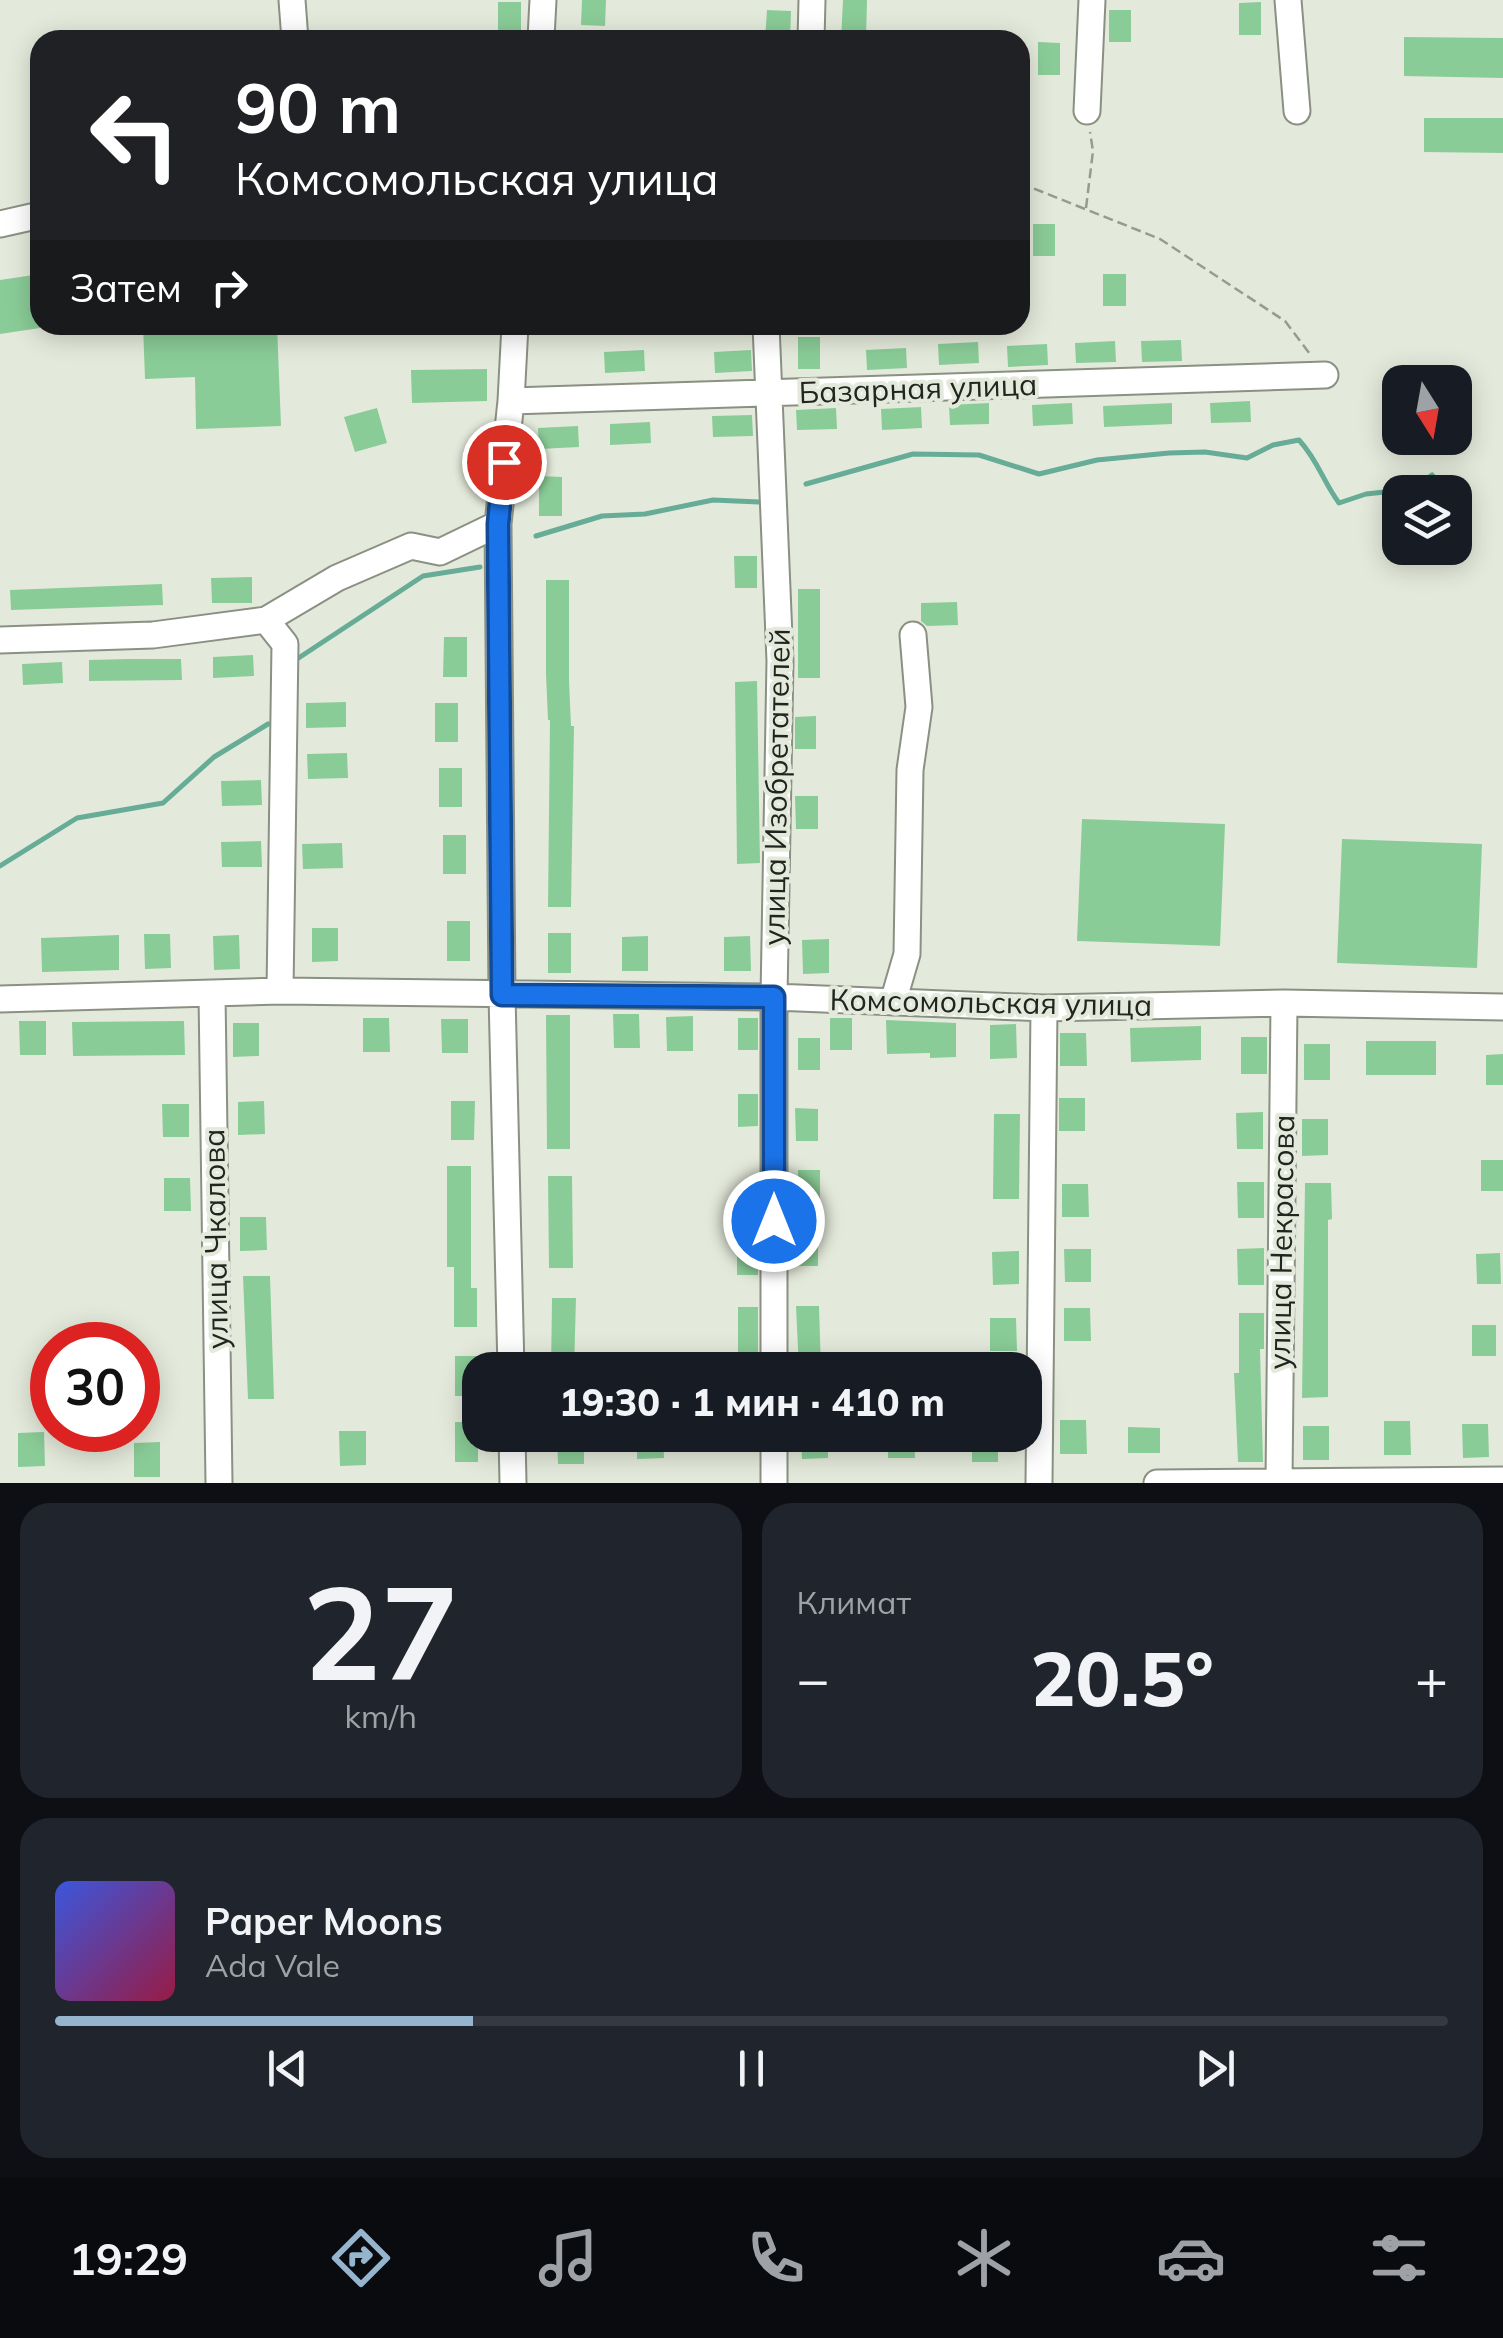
<!DOCTYPE html>
<html lang="ru">
<head>
<meta charset="utf-8">
<style>
	:root { --surface:#171b24; --page:#20242c; --text:#f1f3f6; --muted:#9ea1a6; --line:#363941; --accent:#95b5ce }
	body { margin:0; font-family:Mulish,sans-serif; background:var(--page); color:var(--text); height:100vh; display:flex; flex-direction:column; font-size:38px; white-space:nowrap }
	* { box-sizing:border-box; margin:0 }
	p { font-size:32px; color:var(--muted) }
	.icon { flex:none; width:55px; height:55px; fill:none; stroke:currentColor; stroke-width:2; stroke-linecap:round; stroke-linejoin:round }
	.map { position:relative; height:1483px; overflow:hidden }
	.drawer { display:flex; flex-direction:column; gap:20px; padding:20px; background:#0d0f14; flex:1 }
	.drawer>* { flex:none }
	.top-card { position:absolute; left:30px; top:30px; width:1000px; height:305px; border-radius:30px; box-shadow:0 5px 25px #0003; background:#202124; color:#fff; overflow:hidden }
	.needle { width:65px; rotate:169deg }
	.fabs { position:absolute; left:1382px; top:365px; display:grid; gap:20px }
	.fabs a { display:grid; place-items:center; width:90px; height:90px; border-radius:20px; background:var(--surface); box-shadow:0 5px 25px #0003; font-size:50px }
	.speed { position:absolute; left:30px; top:1322px; display:flex; gap:20px; font-size:50px; font-weight:700; text-align:center }
	.speed>* { display:grid; place-content:center; width:130px; height:130px; border-radius:50%; background:var(--surface); box-shadow:0 5px 25px #0003; line-height:1 }
	.speed .limit { border:15px solid #d22; background:#fff; color:#111 }
	.pin { position:absolute; display:grid; place-items:center; width:85px; height:85px; color:#fff; margin:-42px; border:5px solid #fff; border-radius:50%; box-shadow:0 2px 10px #0007 }
	.me { position:absolute; width:110px; margin:-55px; rotate:0deg; stroke-linejoin:round; filter:drop-shadow(0 0 8px #0008) }
	.turn { display:flex; align-items:center; gap:35px; height:210px; padding:0 40px; font-size:45px }
	.turn .icon { width:130px; height:130px; stroke-width:2.5 }
	.turn b { display:block; font-size:70px; line-height:85px }
	.then { display:flex; align-items:center; height:95px; padding:0 40px; background:#0003; gap:20px; font-size:38px }
	.big { font-size:75px; font-weight:800; line-height:1.1 }
	.drawer .widget { flex:1; display:flex; flex-direction:column; justify-content:center; gap:15px; min-width:0; padding:0 35px; border-radius:30px; background:var(--page) }
	.drawer .dial { align-items:center; gap:0 }
	.dial b { font-size:130px; line-height:1 }
	.song { display:flex; align-items:center; gap:30px }
	.cover { width:120px; height:120px; border-radius:15px; background:linear-gradient(135deg,hsl(230 70% 55%),hsl(340 70% 35%)) }
	.played { height:10px; border-radius:5px; background:linear-gradient(90deg,var(--accent) 30%,var(--line) 30%) }
	.keys { display:flex; justify-content:space-around; direction:ltr }
	.heat { display:flex; justify-content:space-between; align-items:center; font-size:55px; direction:ltr }
	.drawer .tiles { flex:1; display:grid; gap:20px; grid-template-columns:1fr 1fr }
	.widget:last-child { grid-column:span 2 }
	.trip { position:absolute; left:462px; top:1352px; width:580px; height:100px; border-radius:30px; background:var(--surface); box-shadow:0 5px 25px #0003; font-weight:800; line-height:100px; text-align:center }
	.tab-bar { display:flex; height:160px; justify-content:space-around; align-items:center; background:#090b0e; color:var(--muted) }
	.tab-bar .icon { width:70px; height:70px }
	.tab-bar .active { color:var(--accent) }
	.tab-bar b { font-size:45px; color:var(--text) }
	.map>svg:first-child { display:block }
</style>
</head>
<body>
<div class="map">
<svg width="1503" height="1483" viewBox="0 0 1503 1483">
	<rect width="100%" height="100%" fill="#e4eadb"/>
	<g fill="none" stroke-linecap="round" stroke-linejoin="round">
		<!-- stream -->
		<path stroke="#66ac97" stroke-width="5" d="M806,484L913,454L979,455L1039,474L1097,460L1169,453L1205,452L1247,458L1273,445L1299,440C1319,462 1322,480 1339,503L1366,494L1413,489L1432,475L1445,492
			M536,536L602,516L645,514L713,500L759,502
			M297,659L423,576L480,567
			M0,866L77,818L163,803L214,757L268,724"/>
	</g>
	<!-- building -->
	<path fill="#8acc97" d="M582,0H606L605,26L581,25Z
		M843,0H867L866,40H841Z
		M498,2H521V40H498Z
		M1261,2V35H1239V3Z
		M767,10L791,11L790,40H765Z
		M1109,10H1131V42H1109Z
		M1404,37L1503,38V78L1404,76Z
		M1038,42L1060,43V75H1038Z
		M1424,118H1503V153L1424,152Z
		M1033,224H1055V256H1033Z
		M40,274V328L0,334V280Z
		M1103,274H1126V306H1103Z
		M143,325H277L281,426L196,429L195,377L145,379Z
		M798,337H820V369H798Z
		M1181,340L1182,361L1142,362L1141,341Z
		M1115,341L1116,362L1076,363L1075,343Z
		M978,342L979,363L939,365L938,344Z
		M1047,344L1048,365L1008,367L1007,346Z
		M906,348L907,368L867,370L866,350Z
		M644,350L645,371L605,373L604,352Z
		M751,350L752,371L715,373L714,352Z
		M487,369V401L412,403L411,370Z
		M1250,401L1251,422L1211,423L1210,403Z
		M989,403V424L950,425L949,405Z
		M1072,403L1073,424L1033,426L1032,405Z
		M1172,403V424L1104,427L1103,406Z
		M921,407L922,428L882,430L881,409Z
		M377,408L387,443L355,452L344,417Z
		M836,408L837,429L797,430L796,410Z
		M752,415L753,436L713,437L712,416Z
		M650,422L651,443L610,445V424Z
		M578,426L579,447L539,449L538,428Z
		M539,476L562,477V516H539Z
		M734,556H757V588H735Z
		M252,577V603H212L211,578Z
		M546,580H569V680L571,726H574L571,907H548L550,720H548L546,674Z
		M162,584L163,605L11,610L10,590Z
		M798,589H820V678H798Z
		M957,602L958,625L927,626L921,621V603Z
		M444,637H467V677H443Z
		M253,655L254,676L213,678V657Z
		M129,659H181L182,680L89,681V660Z
		M62,662L63,683L23,685L22,664Z
		M757,681L760,863L737,864L735,682Z
		M346,702V727L306,728V703Z
		M435,703H458V742H435Z
		M816,716V749H795V717Z
		M347,753L348,778L308,779L307,754Z
		M439,768H462V807H439Z
		M261,780L262,805L222,806L221,781Z
		M795,796H818V829H796Z
		M1082,819L1225,824L1220,946L1077,941Z
		M443,835H466V874H443Z
		M1342,839L1482,844L1477,968L1337,963Z
		M261,841L262,867H222L221,842Z
		M342,843L343,868L303,869L302,844Z
		M447,921H470V961H447Z
		M312,928H338V961L312,962Z
		M548,933H571V973H548Z
		M144,934H170L171,968L145,969Z
		M119,935V970L42,972L41,938Z
		M239,935L240,969L214,970L213,936Z
		M648,936V971H622V937Z
		M750,936L751,971H724V937Z
		M829,939V973L803,974L802,940Z
		M613,1014H639L640,1048H614Z
		M546,1015H570V1149H547Z
		M693,1016V1051H667L666,1017Z
		M363,1018H389L390,1052H363Z
		M738,1018H758V1050H738Z
		M830,1018H852V1050H830Z
		M441,1019H468V1053H442Z
		M886,1020L956,1023V1057L930,1058V1053L887,1054Z
		M19,1021H46V1055H20Z
		M184,1021L185,1055L73,1056L72,1022Z
		M233,1023H259V1056L233,1057Z
		M1016,1024L1017,1058L990,1059V1025Z
		M1201,1026V1060L1131,1062L1130,1028Z
		M1060,1033H1086L1087,1066H1060Z
		M1241,1037H1267V1074H1241Z
		M798,1038H820V1070H798Z
		M1366,1041H1436V1075H1366Z
		M1304,1044H1330V1080H1304Z
		M1503,1054V1085H1486V1055Z
		M738,1094H758V1126L738,1127Z
		M1059,1098H1085V1131H1059Z
		M264,1101L265,1134L238,1135V1102Z
		M451,1101H475L474,1140H451Z
		M162,1104H189V1137H163Z
		M795,1108L818,1109V1141H796Z
		M1263,1112V1149H1237L1236,1113Z
		M994,1114H1020L1019,1199H993Z
		M1302,1119H1328V1155L1302,1156Z
		M1481,1160H1503V1191H1481Z
		M447,1166H471V1288H477V1327H454V1267H447Z
		M798,1170H820V1202L798,1203Z
		M548,1176H572L573,1268H549Z
		M164,1178H190L191,1211H164Z
		M1237,1182H1264V1218H1238Z
		M1305,1183H1331L1332,1219L1328,1220V1397L1302,1398Z
		M739,1184H758V1216H740Z
		M1062,1184H1088L1089,1217H1062Z
		M240,1217H266L267,1250L240,1251Z
		M796,1234H818V1266H796Z
		M737,1243H758V1275H737Z
		M1264,1248V1285H1238L1237,1249Z
		M1064,1249H1091V1282H1065Z
		M1019,1251V1284L993,1285L992,1252Z
		M1500,1253L1501,1284H1477L1476,1254Z
		M243,1276H270L274,1399H248Z
		M552,1298H576L574,1370H551Z
		M796,1306H819L821,1370H799Z
		M738,1307H758V1370H738Z
		M1064,1308H1090L1091,1341H1064Z
		M1239,1313H1264V1349H1260L1263,1462H1238L1234,1373H1239Z
		M990,1318H1016L1017,1351H990Z
		M1472,1325H1496V1356H1472Z
		M455,1356H478V1396H455Z
		M1060,1420H1086L1087,1454H1060Z
		M1384,1421H1410L1411,1455H1384Z
		M455,1422H478V1462H455Z
		M1462,1424H1488L1489,1457L1463,1458Z
		M1303,1426H1329V1460H1303Z
		M1128,1427L1160,1428V1453H1128Z
		M339,1431H366V1465L340,1466Z
		M44,1432L45,1466L18,1467V1433Z
		M557,1435H584V1464H558Z
		M637,1435H663L664,1458L637,1459Z
		M801,1435H828V1458L802,1459Z
		M888,1435H914L915,1458H888Z
		M972,1435H998V1462H972Z
		M160,1442V1477H134V1443Z"/>
	<g fill="none" stroke-linecap="round" stroke-linejoin="round">
		<defs>
			<path id="minor" d="M292,0L295,40
				M1288,0L1297,111
				M541,38L543,0
				M811,40L812,0
				M1087,111L1092,0
				M0,224L40,215
				M766,325L780,661L774,997V1370
				M511,401L1325,375
				M266,620L285,644L280,991
				M0,640L153,635L266,620L337,578L411,546L440,552L498,524
				M212,994L219,1483
				M0,999L280,991L774,997L1044,1008L1284,1003L1503,1007
				M893,1002L907,954L910,770L919,707L913,635
				M511,1370L502,995L498,524L511,401L515,325
				M512,1435L513,1483
				M774,1435V1483
				M1279,1481L1284,1003
				M1039,1483L1044,1008
				M1157,1483L1503,1480"/>
		</defs>
		<!-- minor casing -->
		<use href="#minor" stroke="#8a9082" stroke-width="29"/>
		<!-- path -->
		<path stroke="#969b90" stroke-width="2.5" stroke-dasharray="10 5" stroke-linecap="butt" d="M1020,183L1160,239L1285,321L1310,354
			M1086,208L1093,151L1090,132"/>
		<!-- minor -->
		<use href="#minor" stroke="#fff" stroke-width="25"/>
	</g>
	<g fill="none" stroke-linecap="round" stroke-linejoin="round">
		<defs>
			<path id="route" d="M504,462L498,524L502,995L774,997V1221"/>
		</defs>
		<!-- route casing -->
		<use href="#route" stroke="#114b97" stroke-width="25"/>
		<!-- route -->
		<use href="#route" stroke="#1a73e8" stroke-width="18"/>
	</g>
	<g text-anchor="middle" dominant-baseline="central" stroke-width="8" stroke-linejoin="round" paint-order="stroke">
		<!-- street labels -->
		<g font-size="30" fill="#22241f" stroke="#e4eadb">
			<text transform="translate(918 388) rotate(-2)">Базарная улица</text>
			<text transform="translate(776 787) rotate(-89)">улица Изобретателей</text>
			<text transform="translate(991 1002) rotate(1)">Комсомольская улица</text>
			<text transform="translate(215 1239) rotate(-91)">улица Чкалова</text>
			<text transform="translate(1281 1242) rotate(-89)">улица Некрасова</text>
		</g>
	</g>
</svg>
<div class="fabs">
<a><svg class="needle" viewBox="-14 -14 28 28"><path d="M0-13l5 13h-10z" fill="#e53935"/><path d="M0 13l5-13h-10z" fill="#9ea1a6"/></svg></a>
<a><svg class="icon" aria-label="layers" viewBox="0 0 24 24"><path d="M12 4l9 5-9 5-9-5zM3 14l9 5 9-5"/></svg></a>
</div>
<div class="speed"><div class="limit">30</div></div>
<div class="pin" style="left:504px;top:462px;background:#d93025"><svg class="icon" aria-label="arrive" viewBox="0 0 24 24"><path d="M6 21V4h12l-3 4 3 4H6"/></svg></div>
<svg class="me" style="left:774px;top:1221px" viewBox="-20 -20 40 40"><circle r="17" fill="#1a73e8" stroke="#fff" stroke-width="3"/><path d="M0-11L8 9 0 5-8 9z" fill="#fff"/></svg>
<div class="trip">19:30 · 1 мин · 410 m</div>
<div class="top-card">
<div class="turn"><svg class="icon" aria-label="left" viewBox="0 0 24 24"><path d="M17 20v-9H6M10 6l-5 5 5 5"/></svg><div><b>90 m</b>Комсомольская улица</div></div>
<div class="then">Затем<svg class="icon" aria-label="right" viewBox="0 0 24 24"><path d="M7 20v-9h11M14 6l5 5-5 5"/></svg></div>
</div>
</div>
<section class="drawer">
<div class="tiles">
<div class="widget dial"><b>27</b><p>km/h</p></div>
<div class="widget"><p>Климат</p>
<div class="heat"><a>−</a><b class="big">20.5°</b><a>+</a></div>
</div>
<div class="widget">
<div class="song"><i class="cover"></i><div><b>Paper Moons</b><p>Ada Vale</p></div></div>
<div class="played"></div>
<div class="keys"><svg class="icon" aria-label="previous" viewBox="0 0 24 24"><path d="M18 5L8 12l10 7zM5 5v14"/></svg><svg class="icon" aria-label="pause" viewBox="0 0 24 24"><path d="M8 5v14M16 5v14"/></svg><svg class="icon" aria-label="next" viewBox="0 0 24 24"><path d="M6 5l10 7-10 7zM19 5v14"/></svg></div>
</div>
</div>
</section>
<nav class="tab-bar">
<b>19:29</b>
<svg class="icon active" aria-label="directions" viewBox="0 0 24 24"><path d="M12 3l9 9-9 9-9-9zM9 14v-3h6M13 9l2 2-2 2"/></svg>
<svg class="icon" aria-label="music" viewBox="0 0 24 24"><path d="M9 18V5l10-2v13"/><circle cx="6" cy="18" r="3"/><circle cx="16" cy="16" r="3"/></svg>
<svg class="icon" aria-label="phone" viewBox="0 0 24 24"><path d="M5 4h4l2 5-3 2q2 4 5 5l2-3 5 2v4C11 20 4 13 5 4z"/></svg>
<svg class="icon" aria-label="climate" viewBox="0 0 24 24"><path d="M12 3v18M4 7l16 10M4 17L20 7"/></svg>
<svg class="icon" aria-label="car" viewBox="0 0 24 24"><path d="M5 17H2v-5l4-1 3-4h7l3 4 3 1v5h-3M9 17h6M6 11h13"/><circle cx="7" cy="17" r="2"/><circle cx="17" cy="17" r="2"/></svg>
<svg class="icon" aria-label="filters" viewBox="0 0 24 24"><path d="M4 7h16M4 17h16"/><circle cx="9" cy="7" r="2"/><circle cx="15" cy="17" r="2"/></svg>
</nav>
</body>
</html>
